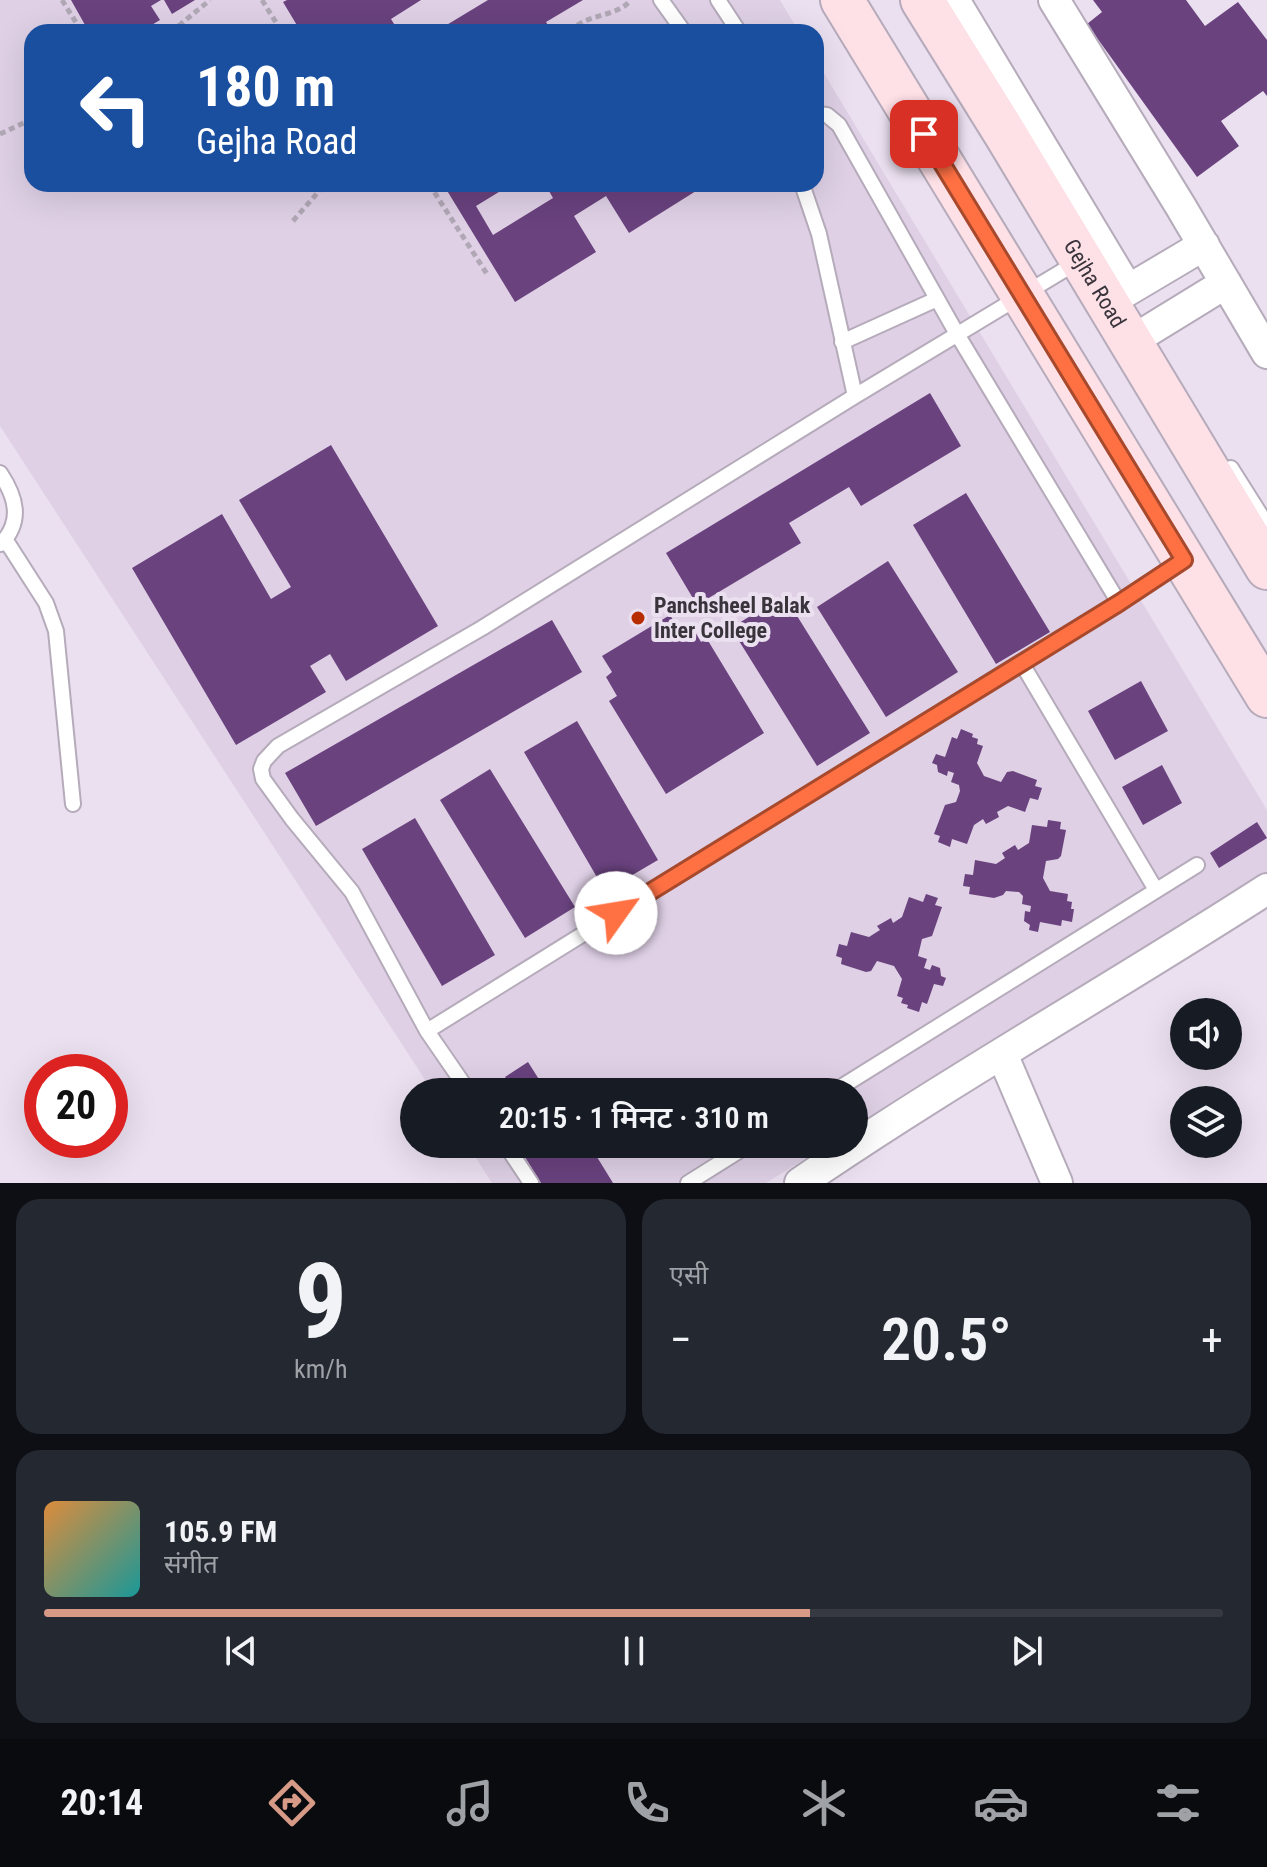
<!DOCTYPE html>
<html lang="hi">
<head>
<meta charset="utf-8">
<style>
	:root { --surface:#171b24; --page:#242831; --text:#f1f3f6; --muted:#9ea1a6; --line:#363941; --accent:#d79a87 }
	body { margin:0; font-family:"Roboto Condensed","Noto Sans Devanagari",sans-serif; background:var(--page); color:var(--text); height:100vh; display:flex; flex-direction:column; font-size:30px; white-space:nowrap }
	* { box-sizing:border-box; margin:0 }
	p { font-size:26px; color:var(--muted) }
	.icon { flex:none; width:44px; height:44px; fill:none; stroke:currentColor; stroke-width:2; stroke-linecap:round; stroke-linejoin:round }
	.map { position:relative; height:1183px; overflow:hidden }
	.sheet { display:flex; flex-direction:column; gap:16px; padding:16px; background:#0d0f14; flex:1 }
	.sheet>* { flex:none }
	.guide { position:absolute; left:24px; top:24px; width:800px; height:168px; border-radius:24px; box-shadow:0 8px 32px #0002; background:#1a4fa0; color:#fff; overflow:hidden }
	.buttons { position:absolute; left:1170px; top:998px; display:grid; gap:16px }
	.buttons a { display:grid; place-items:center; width:72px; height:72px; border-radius:50%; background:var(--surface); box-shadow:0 8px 32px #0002; font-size:40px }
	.speed { position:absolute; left:24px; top:1054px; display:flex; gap:16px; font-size:40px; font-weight:700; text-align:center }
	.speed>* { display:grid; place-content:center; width:104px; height:104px; border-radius:50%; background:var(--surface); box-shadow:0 8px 32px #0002; line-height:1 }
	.speed .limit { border:12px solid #d22; background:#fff; color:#111 }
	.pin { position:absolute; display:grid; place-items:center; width:68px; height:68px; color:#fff; margin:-34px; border-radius:16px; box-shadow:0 4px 12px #0006 }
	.me { position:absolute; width:88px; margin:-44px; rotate:58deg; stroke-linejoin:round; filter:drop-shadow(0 0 6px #0008) }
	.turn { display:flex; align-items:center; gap:28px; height:168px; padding:0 40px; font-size:36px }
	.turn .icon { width:104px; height:104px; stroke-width:2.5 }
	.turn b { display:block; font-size:56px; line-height:68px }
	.big { font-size:60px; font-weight:600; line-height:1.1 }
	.sheet .card { flex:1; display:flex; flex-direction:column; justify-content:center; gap:12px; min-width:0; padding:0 28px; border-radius:24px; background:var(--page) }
	.sheet .dial { align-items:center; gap:0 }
	.dial b { font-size:104px; line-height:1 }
	.song { display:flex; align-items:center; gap:24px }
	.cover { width:96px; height:96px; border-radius:12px; background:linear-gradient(135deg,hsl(30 70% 55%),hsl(180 70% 35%)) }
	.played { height:8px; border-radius:4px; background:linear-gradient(90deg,var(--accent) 65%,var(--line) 65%) }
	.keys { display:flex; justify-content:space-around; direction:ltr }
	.heat { display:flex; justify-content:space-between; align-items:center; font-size:44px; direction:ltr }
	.sheet .tiles { flex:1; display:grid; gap:16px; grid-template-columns:1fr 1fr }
	.card:last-child { grid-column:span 2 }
	.trip { position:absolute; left:400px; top:1078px; width:468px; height:80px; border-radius:40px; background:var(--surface); box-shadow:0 8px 32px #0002; font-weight:600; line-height:80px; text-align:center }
	.menu { display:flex; height:128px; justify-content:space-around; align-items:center; background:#090b0e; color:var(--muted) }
	.menu .icon { width:56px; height:56px }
	.menu .on { color:var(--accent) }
	.menu b { font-size:36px; color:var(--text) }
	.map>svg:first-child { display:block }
</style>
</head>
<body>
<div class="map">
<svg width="1267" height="1183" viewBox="0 0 1267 1183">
	<rect width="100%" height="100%" fill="#ebe0f0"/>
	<!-- built -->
	<path fill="#dfd0e6" d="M0,0H780L799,32H32V184H816V60L1267,810V874L854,1129V1092H433L0,426Z
		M467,1144H829L766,1183H492Z"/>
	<!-- building -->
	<path fill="#69427e" d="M71,0H161L151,6L160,20L140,32H89Z
		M164,0H195L172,14Z
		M287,0H421L391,19L399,32H301L283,2Z
		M488,0H583L546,22L552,32H435Z
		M1093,0H1186L1205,26L1238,2L1267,40V96L1263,91L1221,121L1239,146L1197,177L1087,24L1102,12Z
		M443,184H512L476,206L493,235L553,198L545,184H692L696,191L629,233L606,196L574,216L596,252L515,302Z
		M930,393L961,446L861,506L849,487L789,523L801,543L697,605L666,553Z
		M331,445L438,626L346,681L330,654L310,666L326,692L236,745L132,568L222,514L271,599L291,587L239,500Z
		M966,493L1050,632L996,664L913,525Z
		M888,561L958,672L886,717L817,607Z
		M784,595L870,733L817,766L731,628Z
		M670,615L680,632L691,625L701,642L707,639L764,733L666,794L609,701L617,696L606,677L612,672L602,656Z
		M552,620L582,672L316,826L285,773Z
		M1141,681L1168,731L1115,760L1088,711Z
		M577,721L658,860L605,891L524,752Z
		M961,729L973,734L972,737L978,739L977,744L983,746L977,763L984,776L1001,782L1007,772L1013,771L1037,780L1035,786L1042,788L1038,800L1030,798L1025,812L1008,806L997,812L999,817L986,824L983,819L974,825L967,844L952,839L950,847L938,842L940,836L934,834L945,805L956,802L960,791L959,785L951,782L954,773L948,771L947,776L938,772L937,765L932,763L936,754L945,757L952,737L957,739Z
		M1162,765L1182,803L1143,825L1122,787Z
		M490,769L575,907L525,938L440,800Z
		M415,818L495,955L442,986L362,849Z
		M1048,820L1061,822L1060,829L1066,830L1061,856L1058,859L1046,861L1043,878L1050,891L1068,894L1067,901L1072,902L1071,909H1074L1072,922L1062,920L1061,926L1040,922L1038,932L1029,930L1030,925L1024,921L1025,911L1030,912L1031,906L1022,904L1023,896L1019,892L1006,891L1003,895L994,898L969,894L970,887L963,886L965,874L973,875L975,860L996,864L1005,858L1002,853L1015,845L1018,850L1029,843L1032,825L1047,827Z
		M1257,822L1267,838L1219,868L1210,853Z
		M926,894L938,898L935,905L942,907L932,936L922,939L918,956L927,959L924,968L930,970L932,965L940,968L941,976L946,978L943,986L934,984L927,1004L922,1002L919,1012L907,1008L908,1005L901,1003L903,998L897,996L902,979L894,966L877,961L871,971L866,972L841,964L842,958L836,956L839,944L847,946L851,932L869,937L880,930L877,926L891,918L893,923L902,917L909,897L923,902Z
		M528,1062L547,1092H515L505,1077Z
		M517,1144H589L613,1183H541Z"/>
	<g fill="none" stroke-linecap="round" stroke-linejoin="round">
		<defs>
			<path id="lane" d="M661,0L684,32
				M718,0L739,32
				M816,114L827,115L839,125L957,334L1119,603
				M802,184L819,234L855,396
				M842,342L937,299
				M1231,468L1267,525
				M0,473C16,497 23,521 1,544
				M5,539L46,603L56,631L73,804
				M1021,662L1156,890
				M427,1031L1021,662L1119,603L1180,562
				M469,1092L427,1031L352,892L292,819L263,779L261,769L264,761L278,746L482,628L855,396L1079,261
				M833,1092L1197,865
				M505,1144L531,1183
				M688,1183L750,1144"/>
			<path id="street" d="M954,0L1128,290
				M1054,0L1181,207L1267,353
				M1113,299L1204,245
				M1130,342L1226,283
				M1002,1054L1057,1183
				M800,1183C952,1079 1112,989 1267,889"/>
			<g id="secondary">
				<path d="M842,0L1267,696"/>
				<path id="s1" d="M922,0L1006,135L1267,568"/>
			</g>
		</defs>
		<!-- lane casing -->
		<use href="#lane" stroke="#b5abba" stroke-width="18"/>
		<!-- street casing -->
		<use href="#street" stroke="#b5abba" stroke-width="34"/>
		<!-- secondary casing -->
		<use href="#secondary" stroke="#b5abba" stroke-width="46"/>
		<!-- path -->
		<path stroke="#b1a8b5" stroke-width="5" stroke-dasharray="6 4" stroke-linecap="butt" d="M62,0L82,32
			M262,0L282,32
			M171,32L210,0
			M570,32C585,13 616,18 631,0
			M0,134L32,119
			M429,184L487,274
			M293,221L325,184"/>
		<!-- lane -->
		<use href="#lane" stroke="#fff" stroke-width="14"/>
		<!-- street -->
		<use href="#street" stroke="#fff" stroke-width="30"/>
		<!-- secondary -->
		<use href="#secondary" stroke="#fee0e7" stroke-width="42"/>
	</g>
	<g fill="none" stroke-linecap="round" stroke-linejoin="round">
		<defs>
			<path id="route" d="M616,913L1119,603L1184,560L924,134"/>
		</defs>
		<!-- route casing -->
		<use href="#route" stroke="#a6492c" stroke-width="20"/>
		<!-- route -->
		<use href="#route" stroke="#ff7043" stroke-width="14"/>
	</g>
	<!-- markers -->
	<circle fill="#b72d00" stroke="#ebe0f0" stroke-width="3" cx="638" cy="618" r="8"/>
	<g text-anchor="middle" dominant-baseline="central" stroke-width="8" stroke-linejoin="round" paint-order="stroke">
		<!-- street labels -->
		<g font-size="22" fill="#39343b" stroke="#ebe0f0">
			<text stroke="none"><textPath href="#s1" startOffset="332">Gejha Road</textPath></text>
		</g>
		<!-- poi labels -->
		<g font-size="22" font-weight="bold" fill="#39343b" stroke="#ebe0f0" text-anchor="start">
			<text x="654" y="605">Panchsheel Balak<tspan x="654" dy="25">Inter College</tspan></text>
		</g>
	</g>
</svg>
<div class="buttons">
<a><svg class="icon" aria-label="sound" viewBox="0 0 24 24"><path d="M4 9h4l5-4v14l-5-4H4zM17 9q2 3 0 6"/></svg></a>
<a><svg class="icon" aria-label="layers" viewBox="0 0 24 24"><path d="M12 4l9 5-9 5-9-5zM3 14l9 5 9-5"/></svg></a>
</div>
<div class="speed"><div class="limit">20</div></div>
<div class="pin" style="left:924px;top:134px;background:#d93025"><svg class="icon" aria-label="arrive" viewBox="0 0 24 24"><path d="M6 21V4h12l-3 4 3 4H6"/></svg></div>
<svg class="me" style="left:616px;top:913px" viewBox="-20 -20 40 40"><circle r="19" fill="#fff"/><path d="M0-13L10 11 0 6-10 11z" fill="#ff7043"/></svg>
<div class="trip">20:15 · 1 मिनट · 310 m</div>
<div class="guide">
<div class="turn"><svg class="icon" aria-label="left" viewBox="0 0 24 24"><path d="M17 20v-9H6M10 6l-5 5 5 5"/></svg><div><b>180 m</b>Gejha Road</div></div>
</div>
</div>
<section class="sheet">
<div class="tiles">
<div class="card dial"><b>9</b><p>km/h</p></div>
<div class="card"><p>एसी</p>
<div class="heat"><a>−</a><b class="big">20.5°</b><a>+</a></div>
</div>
<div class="card">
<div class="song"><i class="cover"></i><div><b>105.9 FM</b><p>संगीत</p></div></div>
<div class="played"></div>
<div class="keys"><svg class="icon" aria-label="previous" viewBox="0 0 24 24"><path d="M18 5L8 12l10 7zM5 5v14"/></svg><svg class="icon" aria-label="pause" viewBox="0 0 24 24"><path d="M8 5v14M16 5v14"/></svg><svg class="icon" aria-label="next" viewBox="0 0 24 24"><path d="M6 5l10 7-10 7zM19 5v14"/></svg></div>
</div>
</div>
</section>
<nav class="menu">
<b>20:14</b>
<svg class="icon on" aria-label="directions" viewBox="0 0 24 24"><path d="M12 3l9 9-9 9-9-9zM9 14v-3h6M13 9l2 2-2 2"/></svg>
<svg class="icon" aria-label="music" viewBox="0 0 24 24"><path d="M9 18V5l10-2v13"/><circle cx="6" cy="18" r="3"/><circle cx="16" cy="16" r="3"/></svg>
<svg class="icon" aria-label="phone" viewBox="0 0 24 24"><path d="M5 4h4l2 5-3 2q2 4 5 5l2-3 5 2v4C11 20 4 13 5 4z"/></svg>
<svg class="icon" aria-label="climate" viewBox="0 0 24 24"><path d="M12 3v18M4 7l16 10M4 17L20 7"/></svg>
<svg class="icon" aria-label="car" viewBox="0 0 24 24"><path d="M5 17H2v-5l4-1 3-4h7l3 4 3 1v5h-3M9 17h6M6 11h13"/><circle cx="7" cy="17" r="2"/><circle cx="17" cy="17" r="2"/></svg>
<svg class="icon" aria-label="filters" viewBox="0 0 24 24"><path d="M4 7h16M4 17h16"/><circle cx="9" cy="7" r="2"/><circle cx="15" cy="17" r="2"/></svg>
</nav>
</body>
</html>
